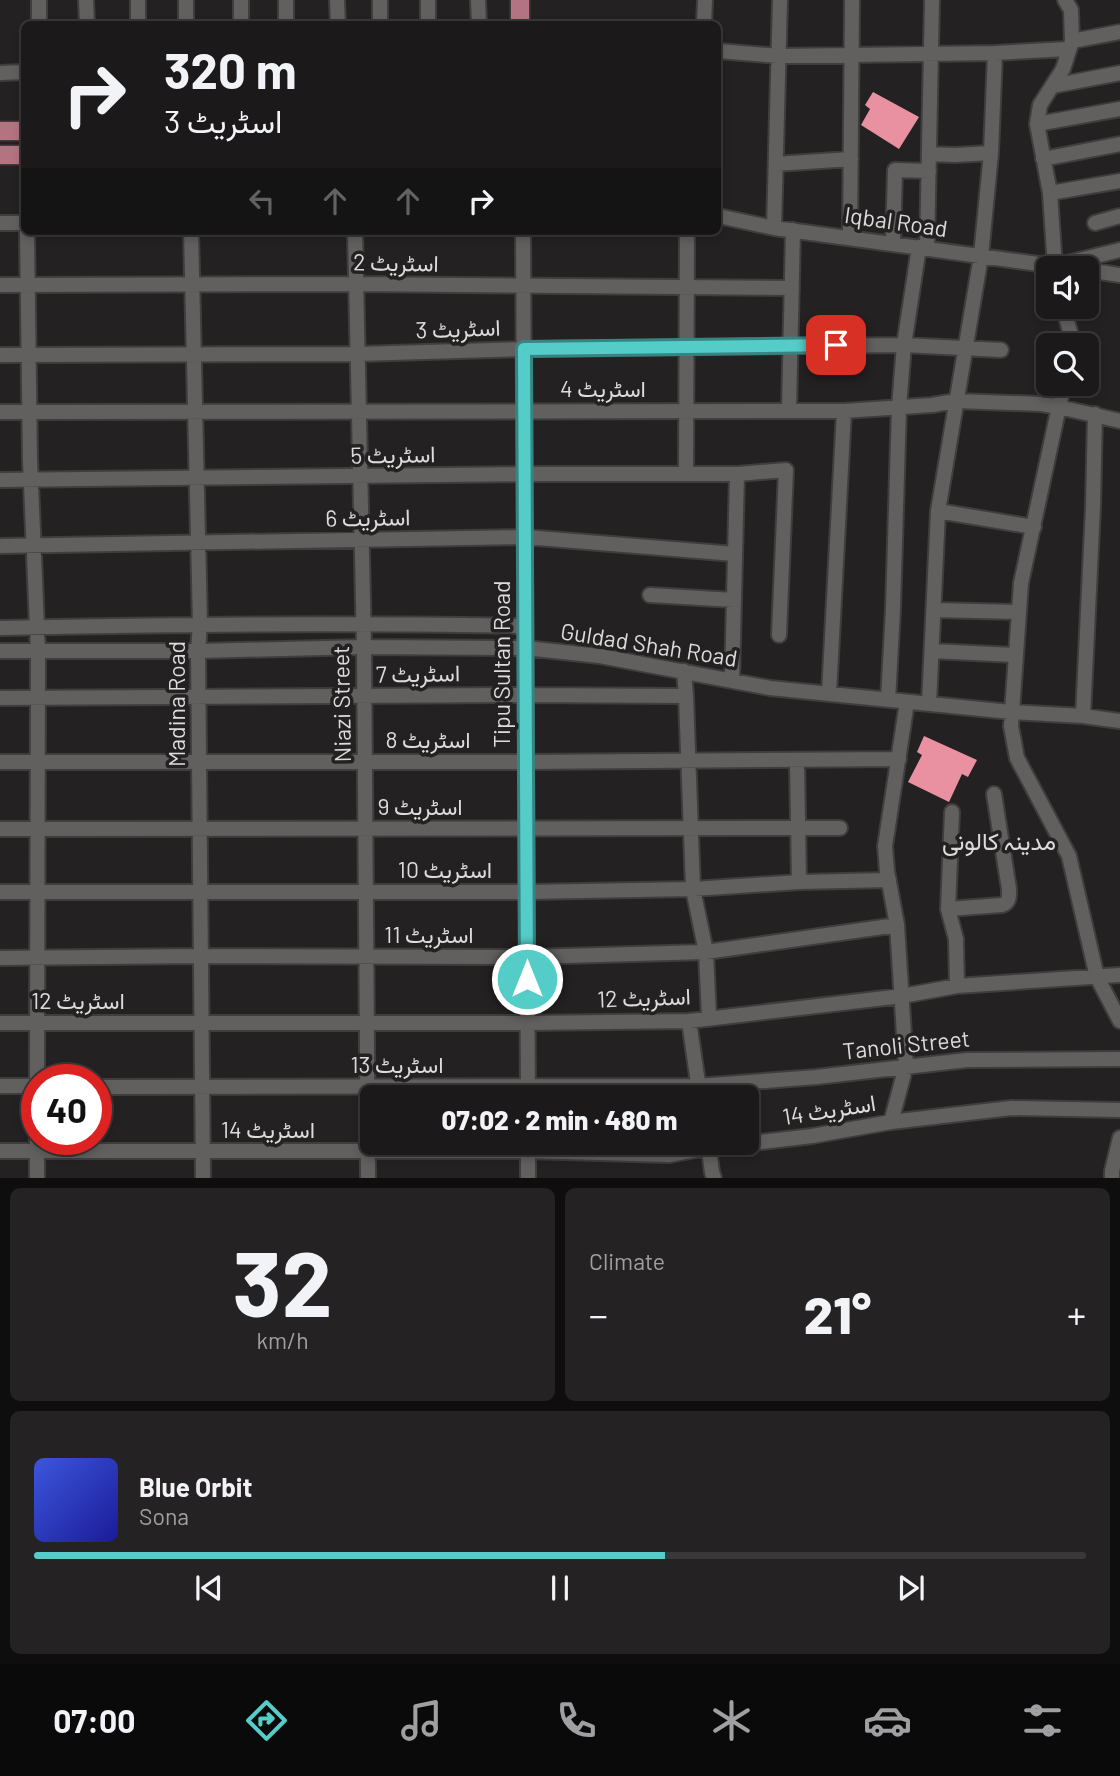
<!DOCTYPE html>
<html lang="en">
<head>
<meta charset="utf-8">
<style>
	:root { --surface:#1b191a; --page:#242223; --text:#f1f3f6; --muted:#a0a0a2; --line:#393839; --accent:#54cdc8 }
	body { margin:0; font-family:Barlow,Vazirmatn,sans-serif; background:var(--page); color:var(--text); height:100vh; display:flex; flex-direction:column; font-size:26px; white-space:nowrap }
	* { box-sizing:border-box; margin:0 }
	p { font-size:23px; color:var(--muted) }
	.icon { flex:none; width:38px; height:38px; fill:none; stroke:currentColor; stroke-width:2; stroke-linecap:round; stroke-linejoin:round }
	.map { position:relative; height:1178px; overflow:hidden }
	.side { display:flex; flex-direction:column; gap:10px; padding:10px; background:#0f0e0e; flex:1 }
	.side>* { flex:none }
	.banner { position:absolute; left:21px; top:21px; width:700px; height:214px; border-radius:10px; box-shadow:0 4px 10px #0003,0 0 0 2px var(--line); background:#1b191a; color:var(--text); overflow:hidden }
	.buttons { position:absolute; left:1036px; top:256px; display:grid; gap:14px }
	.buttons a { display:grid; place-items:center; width:63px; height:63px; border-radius:10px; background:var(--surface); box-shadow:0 4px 10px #0003,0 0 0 2px var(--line); font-size:35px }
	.speed { position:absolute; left:21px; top:1064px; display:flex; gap:14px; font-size:35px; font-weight:700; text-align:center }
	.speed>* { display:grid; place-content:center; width:91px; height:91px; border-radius:50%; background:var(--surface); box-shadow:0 4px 10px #0003,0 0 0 2px var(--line); line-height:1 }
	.speed .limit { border:10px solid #d22; background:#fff; color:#111 }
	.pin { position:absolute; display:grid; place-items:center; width:60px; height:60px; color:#fff; margin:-30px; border-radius:14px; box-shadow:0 4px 10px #0006 }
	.me { position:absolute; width:77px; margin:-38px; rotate:0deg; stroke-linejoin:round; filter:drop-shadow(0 0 5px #0008) }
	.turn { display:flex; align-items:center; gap:24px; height:147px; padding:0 28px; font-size:32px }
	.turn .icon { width:91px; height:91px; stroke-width:2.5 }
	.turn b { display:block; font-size:49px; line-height:60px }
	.lanes { display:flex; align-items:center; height:66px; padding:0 28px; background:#0003; justify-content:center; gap:35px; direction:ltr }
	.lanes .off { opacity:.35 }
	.big { font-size:52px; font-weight:800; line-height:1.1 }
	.side .card { flex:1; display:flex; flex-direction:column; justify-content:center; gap:10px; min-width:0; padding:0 24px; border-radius:10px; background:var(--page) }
	.side .dial { align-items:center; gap:0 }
	.dial b { font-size:91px; line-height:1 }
	.song { display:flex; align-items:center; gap:21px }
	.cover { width:84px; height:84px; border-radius:10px; background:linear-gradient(135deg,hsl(230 70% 55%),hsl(240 70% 35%)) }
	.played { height:7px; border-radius:4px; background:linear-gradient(90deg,var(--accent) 60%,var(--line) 60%) }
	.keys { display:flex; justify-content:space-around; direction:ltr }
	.heat { display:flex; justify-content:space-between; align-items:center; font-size:38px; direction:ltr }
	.side .tiles { flex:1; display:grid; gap:10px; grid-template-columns:1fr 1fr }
	.card:last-child { grid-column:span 2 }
	.trip { position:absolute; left:360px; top:1085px; width:399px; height:70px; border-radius:10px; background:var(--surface); box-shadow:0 4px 10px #0003,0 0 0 2px var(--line); font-weight:800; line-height:70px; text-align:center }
	.menu { display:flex; height:112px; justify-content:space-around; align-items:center; background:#0b0a0a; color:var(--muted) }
	.menu .icon { width:49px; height:49px }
	.menu .selected { color:var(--accent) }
	.menu b { font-size:32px; color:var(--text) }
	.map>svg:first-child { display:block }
</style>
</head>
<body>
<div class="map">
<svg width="1120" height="1178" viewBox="0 0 1120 1178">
	<rect width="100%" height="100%" fill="#242122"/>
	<!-- building -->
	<path fill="#e991a1" d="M873,92L919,117L899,149L861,125L870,109L865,105Z
		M924,736L977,760L968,777L962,774L949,802L908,782L922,755L917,752Z"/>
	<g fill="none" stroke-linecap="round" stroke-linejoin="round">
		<defs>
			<path id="minor" d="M39,0V24
				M86,0L87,24
				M138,0V24
				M186,0V24
				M241,0V24
				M286,0V24
				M337,0L338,24
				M380,0V24
				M428,0V24
				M478,0L479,24
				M704,24L705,0
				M1072,41L1120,32
				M718,51L779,56L995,53L1068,49
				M0,73L24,72
				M1052,86L1120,73
				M1037,124L1120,109
				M929,154L955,155L991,153
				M1043,159L1120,144
				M776,164L851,159
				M1050,193L1120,181
				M718,216L774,228L1068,268
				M0,223H24
				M1095,223L1120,216
				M774,228L780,0
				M27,231L30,460L38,651L37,1080
				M191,231L200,624L198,651L203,1178
				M355,231L364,647L368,1178
				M523,231L528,1097
				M850,237L852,0
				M893,243L895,170L929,171
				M927,248L932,0
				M1059,265L1120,250
				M1055,268L1050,193L1037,124L1040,105L1063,69L1072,41L1071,10L1065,0
				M1087,270L1120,275
				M0,285L356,284L792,288
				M1063,306L1072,339L1071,345
				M0,355L358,354L524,349L904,345L1001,350
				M1064,383L1021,583L1011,726L1017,758L1069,856L1097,977L1120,1021
				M789,411L793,230
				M0,412L844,411L932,405L956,401L1041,404L1059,407L1120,421
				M686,474L687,231
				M0,480L525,474H737L786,470L779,635
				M938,511L1034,527
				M0,546L525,537L735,554
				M650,595L734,600
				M934,610L1019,612
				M0,628C175,624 350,623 525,626
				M0,651H198L364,647L525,648L600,656L770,688L1011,712L1083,716L1120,721
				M932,651L1015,655
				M732,681L737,474
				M829,694L844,411
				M686,696L693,889L706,952L709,1017
				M0,698L526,695L686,696L684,671
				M888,700L893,609L899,407L904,345L919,247
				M929,704L938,511L981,256L991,153L995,53
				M1083,716L1093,506L1095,414
				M797,760L799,882
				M0,762H526L899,759
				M952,812L948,909L956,939L957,986
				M0,829L840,828
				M0,892H527L693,889L799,882L889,880
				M948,909L1002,905C1010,902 1009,896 1009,889L994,794
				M0,958L200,956L527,957L706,952L897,925
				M689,1021L700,1097
				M0,1023H527L689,1021L902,996L957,986L1120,975
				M0,1086H37
				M96,1087L698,1086L816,1077L967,1060L1120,1059
				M891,1122L906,1066L897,925L887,871L885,846L907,702
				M37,1139V1178
				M708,1143L712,1172L714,1178
				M528,1144V1178
				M0,1151H528L669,1155L701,1149L812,1136L891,1122L1011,1108L1120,1110
				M1112,1178V1171L1120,1138"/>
			<path id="major" d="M520,0V24
				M0,131H24
				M0,155H24"/>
		</defs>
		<!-- minor casing -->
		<use href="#minor" stroke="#3f3d3d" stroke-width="18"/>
		<!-- major casing -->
		<use href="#major" stroke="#3f3d3d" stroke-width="21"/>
		<!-- minor -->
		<use href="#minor" stroke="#625f5f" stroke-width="14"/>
		<!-- major -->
		<use href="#major" stroke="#b47380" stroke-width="18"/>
	</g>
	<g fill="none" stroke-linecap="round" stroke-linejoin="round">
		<defs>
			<path id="route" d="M527,979L524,349L836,345"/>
		</defs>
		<!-- route casing -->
		<use href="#route" stroke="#378582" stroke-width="18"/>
		<!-- route -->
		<use href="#route" stroke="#54cdc8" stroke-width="12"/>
	</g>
	<g text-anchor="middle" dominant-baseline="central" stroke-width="7" stroke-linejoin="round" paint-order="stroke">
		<!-- street labels -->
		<g font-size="23" fill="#dddbdb" stroke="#242122">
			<text transform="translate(896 221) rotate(8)">Iqbal Road</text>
			<text transform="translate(396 262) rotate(1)">اسٹریٹ 2</text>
			<text transform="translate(458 328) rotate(-2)">اسٹریٹ 3</text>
			<text x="603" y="388">اسٹریٹ 4</text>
			<text transform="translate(393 454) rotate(-1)">اسٹریٹ 5</text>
			<text transform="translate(368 517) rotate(-1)">اسٹریٹ 6</text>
			<text transform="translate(649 644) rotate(9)">Guldad Shah Road</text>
			<text transform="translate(501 664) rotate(-90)">Tipu Sultan Road</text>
			<text transform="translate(418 673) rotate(-1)">اسٹریٹ 7</text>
			<text transform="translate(176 704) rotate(-90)">Madina Road</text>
			<text transform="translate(341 704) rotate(-91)">Niazi Street</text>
			<text x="428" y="739">اسٹریٹ 8</text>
			<text x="420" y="806">اسٹریٹ 9</text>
			<text x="445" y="869">اسٹریٹ 10</text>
			<text x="429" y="934">اسٹریٹ 11</text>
			<text transform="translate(644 997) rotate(-2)">اسٹریٹ 12</text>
			<text x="78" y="1000">اسٹریٹ 12</text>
			<text transform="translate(906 1044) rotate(-6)">Tanoli Street</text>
			<text x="397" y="1064">اسٹریٹ 13</text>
			<text transform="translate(829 1109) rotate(-9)">اسٹریٹ 14</text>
			<text x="268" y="1129">اسٹریٹ 14</text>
		</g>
		<!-- neighbourhood labels -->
		<g font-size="24" fill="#dddbdb" stroke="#242122">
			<text x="999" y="840">مدینہ کالونی</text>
		</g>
	</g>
</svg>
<div class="buttons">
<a><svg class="icon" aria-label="sound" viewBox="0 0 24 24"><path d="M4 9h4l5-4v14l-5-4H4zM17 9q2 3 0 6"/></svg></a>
<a><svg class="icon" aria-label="search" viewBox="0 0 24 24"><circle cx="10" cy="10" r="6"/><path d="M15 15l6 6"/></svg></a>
</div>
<div class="speed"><div class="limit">40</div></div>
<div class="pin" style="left:836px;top:345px;background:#d93025"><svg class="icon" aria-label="arrive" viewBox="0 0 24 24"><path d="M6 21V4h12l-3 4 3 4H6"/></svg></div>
<svg class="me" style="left:527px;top:979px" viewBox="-20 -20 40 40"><circle r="17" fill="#54cdc8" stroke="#fff" stroke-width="3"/><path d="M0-11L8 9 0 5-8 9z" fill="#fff"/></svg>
<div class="trip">07:02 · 2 min · 480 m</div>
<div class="banner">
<div class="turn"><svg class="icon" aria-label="right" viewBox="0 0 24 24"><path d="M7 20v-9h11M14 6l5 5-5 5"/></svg><div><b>320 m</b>اسٹریٹ 3</div></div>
<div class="lanes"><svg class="icon off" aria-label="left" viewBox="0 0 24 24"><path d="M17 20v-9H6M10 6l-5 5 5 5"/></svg><svg class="icon off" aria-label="ahead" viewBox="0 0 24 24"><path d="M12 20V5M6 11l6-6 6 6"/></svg><svg class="icon off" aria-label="ahead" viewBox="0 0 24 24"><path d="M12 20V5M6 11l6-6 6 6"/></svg><svg class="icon" aria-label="right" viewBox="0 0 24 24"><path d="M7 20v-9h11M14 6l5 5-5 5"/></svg></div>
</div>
</div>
<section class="side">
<div class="tiles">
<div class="card dial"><b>32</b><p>km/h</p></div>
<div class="card"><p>Climate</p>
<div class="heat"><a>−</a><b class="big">21°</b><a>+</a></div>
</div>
<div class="card">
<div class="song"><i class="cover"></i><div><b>Blue Orbit</b><p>Sona</p></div></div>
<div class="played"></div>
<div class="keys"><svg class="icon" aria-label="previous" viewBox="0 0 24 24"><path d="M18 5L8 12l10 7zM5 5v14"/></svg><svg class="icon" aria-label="pause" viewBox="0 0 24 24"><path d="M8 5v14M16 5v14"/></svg><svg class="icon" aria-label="next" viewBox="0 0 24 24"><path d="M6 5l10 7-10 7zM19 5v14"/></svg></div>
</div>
</div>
</section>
<nav class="menu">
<b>07:00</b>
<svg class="icon selected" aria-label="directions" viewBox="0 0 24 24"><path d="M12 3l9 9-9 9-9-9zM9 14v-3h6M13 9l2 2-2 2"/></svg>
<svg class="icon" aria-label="music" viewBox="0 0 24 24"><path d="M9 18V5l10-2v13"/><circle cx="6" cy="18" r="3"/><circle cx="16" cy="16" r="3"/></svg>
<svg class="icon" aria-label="phone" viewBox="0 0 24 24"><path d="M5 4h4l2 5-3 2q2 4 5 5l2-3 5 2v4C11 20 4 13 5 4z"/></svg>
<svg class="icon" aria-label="climate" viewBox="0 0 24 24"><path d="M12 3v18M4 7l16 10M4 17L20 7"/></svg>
<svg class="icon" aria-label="car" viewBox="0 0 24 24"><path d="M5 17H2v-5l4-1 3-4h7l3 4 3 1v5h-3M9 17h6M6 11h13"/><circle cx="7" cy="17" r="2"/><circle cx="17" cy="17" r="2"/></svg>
<svg class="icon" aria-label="filters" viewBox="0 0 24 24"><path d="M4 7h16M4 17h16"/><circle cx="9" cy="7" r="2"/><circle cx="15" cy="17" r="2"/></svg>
</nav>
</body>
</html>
